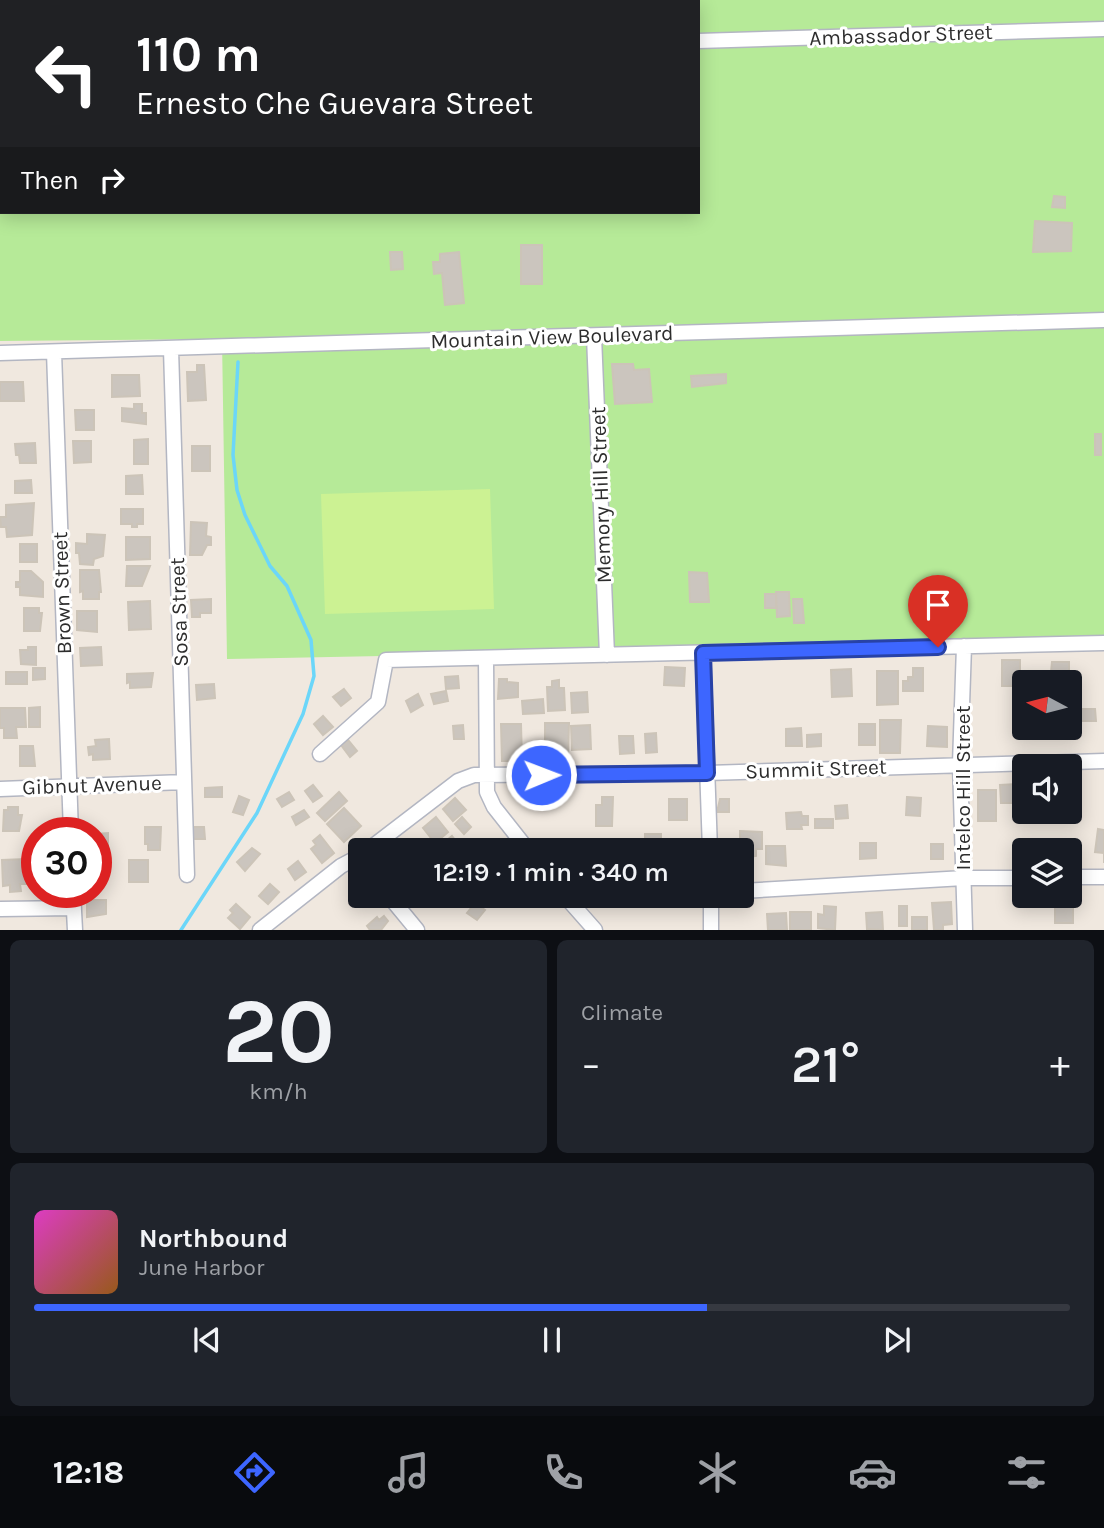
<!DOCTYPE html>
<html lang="en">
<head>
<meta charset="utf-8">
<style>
	:root { --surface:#171b24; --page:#20242c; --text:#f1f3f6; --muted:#9ea1a6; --line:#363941; --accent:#3d66ff }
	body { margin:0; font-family:Karla,sans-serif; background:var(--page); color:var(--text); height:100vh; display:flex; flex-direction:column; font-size:26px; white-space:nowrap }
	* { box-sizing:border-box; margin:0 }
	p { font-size:23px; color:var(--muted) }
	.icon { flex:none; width:38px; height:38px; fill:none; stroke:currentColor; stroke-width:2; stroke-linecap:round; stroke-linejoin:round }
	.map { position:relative; height:930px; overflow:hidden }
	.sheet { display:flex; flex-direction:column; gap:10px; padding:10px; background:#0d0f14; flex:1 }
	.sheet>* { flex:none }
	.guide { position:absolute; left:0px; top:0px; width:700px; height:214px; box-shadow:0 4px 18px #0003; background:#202124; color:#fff; overflow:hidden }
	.needle { width:46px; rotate:277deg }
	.tools { position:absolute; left:1012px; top:670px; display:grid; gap:14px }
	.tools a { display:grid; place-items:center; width:70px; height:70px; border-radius:7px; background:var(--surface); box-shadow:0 4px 18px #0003; font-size:35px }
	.speed { position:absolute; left:21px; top:817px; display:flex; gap:14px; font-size:35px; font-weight:700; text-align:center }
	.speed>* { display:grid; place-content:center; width:91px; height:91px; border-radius:50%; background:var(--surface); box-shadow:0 4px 18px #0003; line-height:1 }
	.speed .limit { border:10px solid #d22; background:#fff; color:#111 }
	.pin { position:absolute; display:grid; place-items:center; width:60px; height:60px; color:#fff; margin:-72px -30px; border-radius:50% 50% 50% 0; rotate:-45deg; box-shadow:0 0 7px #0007 }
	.pin .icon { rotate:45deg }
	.me { position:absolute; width:77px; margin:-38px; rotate:89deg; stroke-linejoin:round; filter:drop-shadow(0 0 5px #0008) }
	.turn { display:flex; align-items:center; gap:24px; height:147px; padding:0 21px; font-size:32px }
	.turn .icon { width:91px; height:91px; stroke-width:2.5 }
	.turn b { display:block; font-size:49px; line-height:60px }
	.then { display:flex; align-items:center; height:66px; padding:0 21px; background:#0003; gap:14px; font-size:26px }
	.big { font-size:52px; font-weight:600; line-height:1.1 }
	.sheet .widget { flex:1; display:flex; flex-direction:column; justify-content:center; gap:10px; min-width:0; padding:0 24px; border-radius:10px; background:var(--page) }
	.sheet .dial { align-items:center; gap:0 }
	.dial b { font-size:91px; line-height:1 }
	.song { display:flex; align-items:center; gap:21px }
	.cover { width:84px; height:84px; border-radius:10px; background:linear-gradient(135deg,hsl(310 70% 55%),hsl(30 70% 35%)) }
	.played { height:7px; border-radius:4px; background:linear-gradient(90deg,var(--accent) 65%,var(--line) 65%) }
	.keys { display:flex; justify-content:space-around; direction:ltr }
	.heat { display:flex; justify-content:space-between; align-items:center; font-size:38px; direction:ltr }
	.sheet .tiles { flex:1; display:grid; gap:10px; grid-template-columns:1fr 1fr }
	.widget:last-child { grid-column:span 2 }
	.trip { position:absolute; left:348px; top:838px; width:406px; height:70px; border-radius:7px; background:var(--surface); box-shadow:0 4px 18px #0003; font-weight:600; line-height:70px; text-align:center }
	.menu { display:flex; height:112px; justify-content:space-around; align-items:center; background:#090b0e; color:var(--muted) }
	.menu .icon { width:49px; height:49px }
	.menu .selected { color:var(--accent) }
	.menu b { font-size:32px; color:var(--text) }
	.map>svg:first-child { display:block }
</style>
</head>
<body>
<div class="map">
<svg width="1104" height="930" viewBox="0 0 1104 930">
	<rect width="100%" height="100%" fill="#f0e8df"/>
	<!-- green -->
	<path fill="#b6ea98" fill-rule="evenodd" d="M0,0H1104V642L227,659L222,339L0,341ZM2,2H698V212H2Z"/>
	<!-- pitch -->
	<path fill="#ccf293" d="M490,489L494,609L325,614L321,494Z"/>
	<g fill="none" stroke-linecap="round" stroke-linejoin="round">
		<!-- stream -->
		<path stroke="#6bd6f9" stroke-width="3.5" d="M181,930L257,813L303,714L314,676L311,640L287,586L270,566L245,515L237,490L233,455L238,362"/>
	</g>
	<!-- building -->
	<path fill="#cbc5be" stroke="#ccc4b8" stroke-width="2" d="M1054,196L1065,197V208L1052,207Z
		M1035,221L1072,223L1071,251L1033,252Z
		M521,245H542V284H521Z
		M390,252H402L403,269L391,270Z
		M459,252L464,303L445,305L442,273L434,274L433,262H440V254Z
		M612,364H633L634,370L649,369L652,402L615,404Z
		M197,365H204L206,400L188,401L187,372H197Z
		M726,374V383L692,387L691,376Z
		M112,375H139L140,396L112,397Z
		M0,382H23L24,401H0Z
		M134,404H142V413H146V424L122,421V408L134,409Z
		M75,410H94V430H76Z
		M1095,434H1101V455H1095Z
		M148,439V464H134V440Z
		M73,441H91V462L74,463Z
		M35,443L36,463H20L19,455H16L15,444Z
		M192,446H210V471H192Z
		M142,475L143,494H126V476Z
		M31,480L32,493H15V481Z
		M34,503L32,535L7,537L6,527H1L0,517H6V505Z
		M121,509H143V524H137V527H132V524H121Z
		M191,522L207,523L206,536L211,537V545H207L202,555H190Z
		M87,534L105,535L103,556L94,559L93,565L80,564L79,553H76V543L87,544Z
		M126,537H150V559L126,560Z
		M20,544H37V562H20Z
		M127,566H150L142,586H126Z
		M80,570H99L101,592H99V599H83V591L80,592Z
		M20,571H31L43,582V597L20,595V587H16V582H20Z
		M689,572L707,573L709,602H690Z
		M776,592H789L790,616L777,617Z
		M765,594H776V608H765Z
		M211,599V613H200V617H192L191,600Z
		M793,599H802L804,623H794Z
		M150,601L151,629L129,630L128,602Z
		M24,608H39V613H42L40,631H24Z
		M77,611H97V632L77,630Z
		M28,647H36V665L21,664L20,650H28Z
		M101,647L102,665L81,666L80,648Z
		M1002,660H1020V686H1002Z
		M1052,662H1069V682H1055V672H1051Z
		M665,667L685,668L684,686L664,685Z
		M33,668H45V679L33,680Z
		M913,668H923V691H903V681H908V677H913Z
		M851,669L852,696L832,697L831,670Z
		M877,671H898V704L877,705Z
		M6,672H27V684H6Z
		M153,673L151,687L130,688V682L127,683V674Z
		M458,676L459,688L446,689L445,677Z
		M499,679H507V682L518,683V697L498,699Z
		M559,680V688H564L565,710L548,711L547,687H552V681Z
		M214,684L215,698L197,700L196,685Z
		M344,689L351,698L341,706L333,697Z
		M446,691L448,701L434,704L431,694Z
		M587,692L588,712L572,713L571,693Z
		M418,694L423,705L411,712L406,701Z
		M543,699L544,713L523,714L522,701Z
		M40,707V727H29V708Z
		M0,708H25L26,727H16L17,738H4V728H0Z
		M1073,709H1095L1096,721H1073Z
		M323,716L333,727L323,735L314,724Z
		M880,720H901L900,753H880Z
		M545,723H569L568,760L558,759V748H551V743H545Z
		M501,724H521L522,761H502Z
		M859,724H875V745H859Z
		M463,725L464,739H454L453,726Z
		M590,725L591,749L572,750L571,726Z
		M928,726L947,727V747L927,746Z
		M801,728L802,746H786V729Z
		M656,733L657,752L646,753L645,734Z
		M821,734V746L807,747V735Z
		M619,736H633L634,753L620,754Z
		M109,739L110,759L93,760V754L89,755L88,747L96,746L95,740Z
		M348,740L357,751L350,757L341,745Z
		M20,746H33L35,766H20Z
		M1017,784L1018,803H1001L1000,785Z
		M313,785L322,796L313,802L305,791Z
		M222,787V797H205V788Z
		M978,790H996V821H978Z
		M289,792L294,800L282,807L277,799Z
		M339,792L347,801L325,821L317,813Z
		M239,796L249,800L243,815L233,812Z
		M602,797H613L612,826H596V805H602Z
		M907,797L921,798L920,816L906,815Z
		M455,798L466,810L453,821L443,809Z
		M669,799H687V820H669Z
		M720,799H729V812H717Z
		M847,805L848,818L836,819L835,806Z
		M8,807H18V815H22L19,831H3L4,810H8Z
		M344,808L361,826L344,842L327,824Z
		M304,810L309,817L296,825L292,817Z
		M801,812L802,816H808V825H801L802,829H787L786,813Z
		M1069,813V820H1050L1049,814Z
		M436,817L448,832L435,843L423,828Z
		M462,817L471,827L464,834L455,824Z
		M815,819H833V828H815Z
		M145,827H161L160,850H148V844H145Z
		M193,827H204L205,839H193Z
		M1098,829L1104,830V863V853L1095,852Z
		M740,831L762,832V849H756V856L742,858V850H740Z
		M108,833V846H104L105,857H96V834Z
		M645,834H661V839H657V843H645Z
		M320,835L334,853L322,863L311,849L316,845L313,841Z
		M452,836L460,846L454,850H438L436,849Z
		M617,840V850H598L597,841Z
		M860,843H876V858L860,859Z
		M931,844H943V859H931Z
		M766,846H785L786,866L766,864Z
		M252,848L260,854L245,871L237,862Z
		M26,859V884H20L21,891L10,892V885L3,886L2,860Z
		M129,860H148V882H129Z
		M298,861L306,872L295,880L288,869Z
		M31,867H37V888H31Z
		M270,884L279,892L268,904L259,896Z
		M87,900H106V914L87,917Z
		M951,902L952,924L943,925V930H934L932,903Z
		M1055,902H1073V923H1055Z
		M475,903L485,910L477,920L467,913Z
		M236,904L250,917L240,929L228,918L233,913L230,910Z
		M824,906L836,907L835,930L818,928V914L824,915Z
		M899,906H907V926H899Z
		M790,912H811V930H790Z
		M882,912L883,930L867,929L866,913Z
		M786,913L787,930H768L767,914Z
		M384,916L388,921L381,930H370L367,926L377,917L379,920Z
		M912,917H927V930H912Z"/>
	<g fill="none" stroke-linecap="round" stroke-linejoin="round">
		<defs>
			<path id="minor" d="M367,0V2
				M683,0L684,2
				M698,41L1104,29
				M0,58H2
				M594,336L607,655
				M171,349L187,875
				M54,352L71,833
				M0,353L1104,320
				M964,646L960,764L965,930
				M703,653L710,850
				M486,658L487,792L494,807L528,850
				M320,754L378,702L386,660L1104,643
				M0,789L184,782
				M368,850L458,781L474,775L707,773L1104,761
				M1069,877H1104
				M742,891L964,878H1024
				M73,892L75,930
				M389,896L417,930
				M565,896L595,930
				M0,909L74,908
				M260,930L341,866L360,856
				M711,930V896"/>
		</defs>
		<!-- minor casing -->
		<use href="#minor" stroke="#b3b6c2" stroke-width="17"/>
		<!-- minor -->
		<use href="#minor" stroke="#fff" stroke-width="14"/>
	</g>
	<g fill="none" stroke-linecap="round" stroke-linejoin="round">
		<defs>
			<path id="route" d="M541,775L707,773L703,653L938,647"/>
		</defs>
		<!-- route casing -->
		<use href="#route" stroke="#2842a6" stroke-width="18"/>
		<!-- route -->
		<use href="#route" stroke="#3d66ff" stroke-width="12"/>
	</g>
	<g text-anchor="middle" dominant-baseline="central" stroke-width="6" stroke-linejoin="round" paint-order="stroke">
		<!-- street labels -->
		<g font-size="21" fill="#2d2d2d" stroke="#fff">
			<text transform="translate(901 35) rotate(-2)">Ambassador Street</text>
			<text transform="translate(552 337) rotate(-2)">Mountain View Boulevard</text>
			<text transform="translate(601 495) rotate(-92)">Memory Hill Street</text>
			<text transform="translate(62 593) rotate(-92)">Brown Street</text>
			<text transform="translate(179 612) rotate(-92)">Sosa Street</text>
			<text transform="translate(816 769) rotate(-2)">Summit Street</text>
			<text transform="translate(92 785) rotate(-2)">Gibnut Avenue</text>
			<text transform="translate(963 788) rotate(-90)">Intelco Hill Street</text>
		</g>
	</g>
</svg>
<div class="tools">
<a><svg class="needle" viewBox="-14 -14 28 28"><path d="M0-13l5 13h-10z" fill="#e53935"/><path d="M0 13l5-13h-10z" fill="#9ea1a6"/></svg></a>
<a><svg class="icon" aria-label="sound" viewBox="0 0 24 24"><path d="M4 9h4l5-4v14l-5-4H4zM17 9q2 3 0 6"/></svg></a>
<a><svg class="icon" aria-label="layers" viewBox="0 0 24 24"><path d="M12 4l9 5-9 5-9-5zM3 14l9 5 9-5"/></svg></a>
</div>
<div class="speed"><div class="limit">30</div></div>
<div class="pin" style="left:938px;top:647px;background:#d93025"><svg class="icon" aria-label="arrive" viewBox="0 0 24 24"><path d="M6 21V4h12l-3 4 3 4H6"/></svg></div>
<svg class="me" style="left:541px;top:775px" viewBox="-20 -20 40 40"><circle r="17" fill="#3d66ff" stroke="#fff" stroke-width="3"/><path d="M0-11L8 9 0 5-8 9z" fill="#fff"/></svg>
<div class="trip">12:19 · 1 min · 340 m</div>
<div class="guide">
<div class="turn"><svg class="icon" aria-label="left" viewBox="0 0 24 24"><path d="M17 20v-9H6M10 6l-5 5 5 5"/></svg><div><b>110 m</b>Ernesto Che Guevara Street</div></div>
<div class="then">Then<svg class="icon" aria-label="right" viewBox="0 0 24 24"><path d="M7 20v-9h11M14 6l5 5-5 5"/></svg></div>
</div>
</div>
<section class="sheet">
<div class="tiles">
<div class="widget dial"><b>20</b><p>km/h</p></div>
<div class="widget"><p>Climate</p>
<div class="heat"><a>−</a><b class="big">21°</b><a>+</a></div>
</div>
<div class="widget">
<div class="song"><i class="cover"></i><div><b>Northbound</b><p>June Harbor</p></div></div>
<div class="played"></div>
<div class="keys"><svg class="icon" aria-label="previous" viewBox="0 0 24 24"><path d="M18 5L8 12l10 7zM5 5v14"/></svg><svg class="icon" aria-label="pause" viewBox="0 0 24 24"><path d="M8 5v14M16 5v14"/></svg><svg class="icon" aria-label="next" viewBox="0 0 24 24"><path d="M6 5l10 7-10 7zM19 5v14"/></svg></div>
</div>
</div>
</section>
<nav class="menu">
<b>12:18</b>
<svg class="icon selected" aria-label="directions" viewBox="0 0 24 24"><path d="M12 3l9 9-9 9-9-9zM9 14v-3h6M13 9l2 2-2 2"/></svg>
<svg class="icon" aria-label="music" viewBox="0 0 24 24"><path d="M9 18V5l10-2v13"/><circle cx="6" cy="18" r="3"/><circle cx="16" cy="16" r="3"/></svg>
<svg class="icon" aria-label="phone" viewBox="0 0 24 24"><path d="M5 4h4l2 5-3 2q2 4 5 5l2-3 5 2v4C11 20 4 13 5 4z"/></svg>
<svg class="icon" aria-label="climate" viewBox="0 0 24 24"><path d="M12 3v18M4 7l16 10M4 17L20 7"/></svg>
<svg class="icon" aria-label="car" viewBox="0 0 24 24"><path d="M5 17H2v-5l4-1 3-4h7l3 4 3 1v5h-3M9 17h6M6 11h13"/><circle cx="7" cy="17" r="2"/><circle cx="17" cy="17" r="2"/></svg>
<svg class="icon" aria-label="filters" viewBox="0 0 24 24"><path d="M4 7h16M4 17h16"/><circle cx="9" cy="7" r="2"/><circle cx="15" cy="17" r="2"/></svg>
</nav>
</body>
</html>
